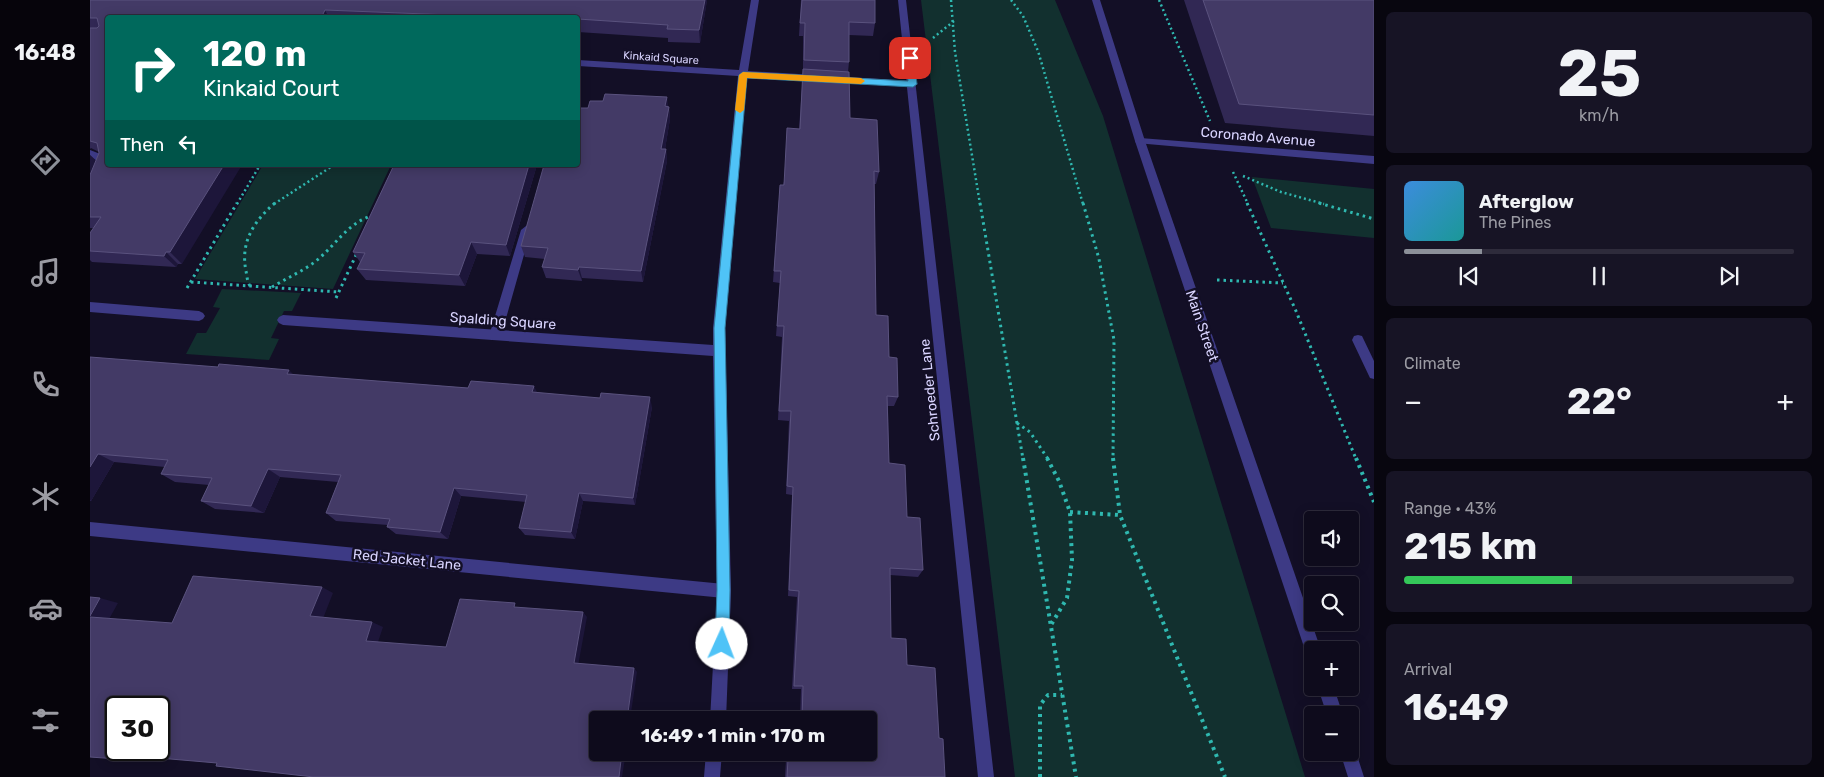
<!DOCTYPE html>
<html lang="en">
<head>
<meta charset="utf-8">
<style>
	:root { --surface:#0e0b1c; --page:#171425; --text:#f1f3f6; --muted:#9b9ba3; --line:#2e2b3b; --accent:#8c9099 }
	body { margin:0; font-family:Rubik,sans-serif; background:var(--page); color:var(--text); height:100vh; display:flex; flex-direction:column; font-size:19px; white-space:nowrap }
	* { box-sizing:border-box; margin:0 }
	p { font-size:16px; color:var(--muted) }
	.icon { flex:none; width:28px; height:28px; fill:none; stroke:currentColor; stroke-width:2; stroke-linecap:round; stroke-linejoin:round }
	.map { position:relative; flex:1; overflow:hidden }
	.details { display:flex; flex-direction:column; gap:12px; padding:12px; background:#08060f; width:450px }
	.details>* { flex:none }
	.guide { position:absolute; left:15px; top:15px; width:475px; height:152px; border-radius:5px; box-shadow:0 2px 12px #0003,0 0 0 1px var(--line); background:#00695c; color:#fff; overflow:hidden }
	.buttons { position:absolute; left:1214px; top:511px; display:grid; gap:10px }
	.buttons a { display:grid; place-items:center; width:55px; height:55px; border-radius:5px; background:var(--surface); box-shadow:0 2px 12px #0003,0 0 0 1px var(--line); font-size:25px }
	.speed { position:absolute; left:15px; top:696px; display:flex; gap:10px; font-size:25px; font-weight:700; text-align:center }
	.speed>* { display:grid; place-content:center; width:65px; height:65px; border-radius:50%; background:var(--surface); box-shadow:0 2px 12px #0003,0 0 0 1px var(--line); line-height:1 }
	.speed .limit { border:2px solid #111; border-radius:8px; background:#fff; color:#111 }
	.pin { position:absolute; display:grid; place-items:center; width:42px; height:42px; color:#fff; margin:-21px; border-radius:10px; box-shadow:0 2px 8px #0006 }
	.me { position:absolute; width:55px; margin:-28px; rotate:2deg; stroke-linejoin:round; filter:drop-shadow(0 0 4px #0008) }
	.turn { display:flex; align-items:center; gap:18px; height:105px; padding:0 15px; font-size:22px }
	.turn .icon { width:65px; height:65px; stroke-width:2.5 }
	.turn b { display:block; font-size:35px; line-height:42px }
	.then { display:flex; align-items:center; height:48px; padding:0 15px; background:#0003; gap:10px; font-size:19px }
	.big { font-size:38px; font-weight:700; line-height:1.1 }
	.details .card { flex:1; display:flex; flex-direction:column; justify-content:center; gap:8px; min-width:0; padding:0 18px; border-radius:8px; background:var(--page) }
	.details .dial { align-items:center; gap:0 }
	.dial b { font-size:65px; line-height:1 }
	.song { display:flex; align-items:center; gap:15px }
	.cover { width:60px; height:60px; border-radius:8px; background:linear-gradient(135deg,hsl(210 70% 55%),hsl(180 70% 35%)) }
	.played { height:5px; border-radius:2px; background:linear-gradient(90deg,var(--accent) 20%,var(--line) 20%) }
	.keys { display:flex; justify-content:space-around; direction:ltr }
	.heat { display:flex; justify-content:space-between; align-items:center; font-size:28px; direction:ltr }
	.charge { height:8px; border-radius:4px; background:linear-gradient(90deg,#34c759 43%,var(--line) 0) }
	.trip { position:absolute; left:499px; top:711px; width:288px; height:50px; border-radius:5px; background:var(--surface); box-shadow:0 2px 12px #0003,0 0 0 1px var(--line); font-weight:700; line-height:50px; text-align:center }
	main { display:flex; flex:1; min-height:0 }
	.menu { display:flex; flex-direction:column; width:90px; justify-content:space-around; align-items:center; background:#06040b; color:var(--muted) }
	.menu .icon { width:35px; height:35px }
	.menu .current { color:var(--accent) }
	.menu b { font-size:22px; color:var(--text) }
	.map>svg:first-child { display:block }
</style>
</head>
<body>
<main>
<nav class="menu">
<b>16:48</b>
<svg class="icon current" aria-label="directions" viewBox="0 0 24 24"><path d="M12 3l9 9-9 9-9-9zM9 14v-3h6M13 9l2 2-2 2"/></svg>
<svg class="icon" aria-label="music" viewBox="0 0 24 24"><path d="M9 18V5l10-2v13"/><circle cx="6" cy="18" r="3"/><circle cx="16" cy="16" r="3"/></svg>
<svg class="icon" aria-label="phone" viewBox="0 0 24 24"><path d="M5 4h4l2 5-3 2q2 4 5 5l2-3 5 2v4C11 20 4 13 5 4z"/></svg>
<svg class="icon" aria-label="climate" viewBox="0 0 24 24"><path d="M12 3v18M4 7l16 10M4 17L20 7"/></svg>
<svg class="icon" aria-label="car" viewBox="0 0 24 24"><path d="M5 17H2v-5l4-1 3-4h7l3 4 3 1v5h-3M9 17h6M6 11h13"/><circle cx="7" cy="17" r="2"/><circle cx="17" cy="17" r="2"/></svg>
<svg class="icon" aria-label="filters" viewBox="0 0 24 24"><path d="M4 7h16M4 17h16"/><circle cx="9" cy="7" r="2"/><circle cx="15" cy="17" r="2"/></svg>
</nav>
<div class="map">
<svg width="1284" height="777" viewBox="0 0 1284 777">
	<rect width="100%" height="100%" fill="#130f26"/>
	<!-- green -->
	<path fill="#12302f" d="M831,0H965L1013,116L1215,777H925Z
		M173,165H301L243,289L105,279Z
		M1162,177L1284,189V238L1181,228Z
		M132,289L211,293L202,311H194L181,338L189,339L179,360L96,354L107,333H116L130,308L123,307Z"/>
	<g fill="none" stroke-linecap="round" stroke-linejoin="round">
		<!-- path-far2 -->
		<path stroke="#2fb8b0" stroke-width="2.5" stroke-dasharray="2 3" stroke-linecap="butt" d="M861,0L865,52L890,204
			M921,0L933,16L948,51L993,204
			M1069,0L1120,121
			M843,38L864,21
			M1143,172L1158,204
			M1153,176L1191,192L1234,204
			M147,204L170,165
			M184,204L244,165"/>
		<!-- path-far1 -->
		<path stroke="#2fb8b0" stroke-width="3" stroke-dasharray="2.5 4" stroke-linecap="butt" d="M890,203L933,459
			M993,203L1009,259L1024,340L1023,459
			M1157,203L1206,311L1266,459
			M1229,203L1284,219
			M1127,280L1193,283
			M101,282L249,292
			M160,286C157,281 157,276 156,271C150,242 164,221 185,203
			M182,287C197,278 213,271 226,261C246,245 258,222 284,215
			M97,288L147,203
			M246,298L267,253
			M927,423L940,432L958,459"/>
		<!-- path -->
		<path stroke="#2fb8b0" stroke-width="4" stroke-dasharray="3 4.5" stroke-linecap="butt" d="M933,458L986,777
			M957,458L969,481L980,512L982,560L977,598L961,625
			M1023,458L1030,515L1135,777
			M1266,458L1284,502
			M980,512L1030,515
			M950,777V705L958,695H972"/>
		<!-- service -->
		<path fill="#3d3a85" fill-rule="evenodd" d="M808,0H816L904,777H888Z
			M0,150L18,157V165H20C17,176 11,194 0,198C0,184 8,175 11,162L0,158Z
			M436,226L441,230L411,336L409,340H401L399,336L431,230Z
			M0,522L634,584L639,586L641,591L639,596L634,598L0,536Z"/>
		<!-- minor -->
		<path fill="#3d3a85" fill-rule="evenodd" d="M661,0H669L658,71L823,81L828,84L823,87L657,77L635,328L641,591L636,720H620L627,591L623,356L193,325L189,323L187,320L189,317L193,315L623,345V328L648,76L488,66V60L649,70Z
			M1050,138L1284,156V164L1046,143L1045,141Z
			M0,302L109,311L113,313L115,316L113,319L109,321L0,312Z
			M1268,335L1272,336L1284,361V379L1280,378L1262,340L1264,336Z
			M616,752H632L630,777H614Z"/>
		<!-- tertiary -->
		<path fill="#3d3a85" fill-rule="evenodd" d="M1002,0H1010L1055,141L1231,650H1222V657L1218,655L1215,650L1045,141Z
			M1228,688H1244L1253,715H1237Z
			M1260,745L1264,746L1274,777H1258L1250,752H1260Z"/>
	</g>
	<!-- wall -->
	<path fill="#312854" d="M0,0H617L610,43L578,42V38L488,32V18H18L92,264H88L86,267L2,262L0,260V251L4,228H0V155L6,161L9,153V152L1,148L0,149Z
		M711,0H785V23L783,36L759,35V62L758,72L760,118L789,172L786,184H784L786,315L799,357L808,397L804,406H798L799,463L817,517L833,570L828,577L800,575L801,638L817,665L849,738L855,777H695L696,760L698,759L708,760L709,752H778V720H710L711,689H702L707,597L698,596L702,495L696,494L699,421L688,420L692,337L686,336L690,283L683,282L690,185H693L709,129L713,72V36H709Z
		M1094,0H1284V136L1135,123Z
		M579,107L580,119L575,149H576L577,161L553,282L492,278V281L456,278L452,267L455,259L435,257L431,246L498,108Z
		M304,165H447L420,256L387,254L375,286L276,280L267,269L270,262L263,252Z
		M0,357L204,375L447,393L562,407L545,505L493,501L485,539L435,535L429,528L436,502L371,496L358,539L306,534L297,527L298,525L246,521L236,513L248,482L190,477L174,513L125,509L111,501L119,485L85,482L71,474L75,467L24,462L1,501H0Z"/>
	<!-- shaded-wall -->
	<path fill="#1d163a" d="M615,0H617L610,43L609,30Z
		M235,10L239,18H231Z
		M577,97L580,119L573,161L571,149L575,106Z
		M576,149L577,161L553,282L551,271Z
		M0,155L9,163L0,188Z
		M134,165H152L92,264L80,252Z
		M439,165H447L420,256L416,245Z
		M381,242L387,254L375,286L369,275Z
		M76,252L88,264L86,267L74,256Z
		M489,267L492,278V281L488,270Z
		M199,370L209,380L197,374Z
		M444,386L449,396L442,392Z
		M560,397L562,407L545,505L543,498Z
		M8,454L24,462L1,501L0,500V467Z
		M178,469L190,477L174,513L161,506Z
		M364,488L371,496L358,539L350,532Z
		M489,493L493,501L485,539L481,532Z
		M232,587L243,593L232,621L220,616Z
		M10,598L28,603L18,621L0,617Z
		M493,612L497,617L488,666L484,663Z
		M282,622L293,627L287,645L276,641Z
		M544,668L547,672L540,720H537Z
		M532,752H536L532,777H529Z
		M57,757L75,758L73,762L55,761Z"/>
	<!-- building -->
	<path fill="#433a66" stroke="#5a527e" fill-rule="evenodd" d="M0,0H615L609,30L577,29L578,25L488,19V18H436L235,10L231,18H18V165H134L80,252H76L74,256L0,251V233L11,217H0V175L9,153L7,143L0,141V28H7L9,26L7,18H0Z
		M712,0H785V23L759,22V62L714,60L715,23H710Z
		M1113,0H1284V115L1149,104Z
		M713,69L759,72L760,118L787,120L789,172L784,171L786,315L798,316L799,357L807,358L808,397L797,396L799,463L815,465L817,517L830,518L833,570L800,568L801,638L816,639L817,665L845,668L849,738L853,739L855,777H697L698,759L710,760L711,752H778V720H712L713,686H704L709,591L699,590L703,487L697,486L701,411H689L694,326H687L691,271H684L690,185H694L697,128L710,129Z
		M515,94L577,97L575,106L579,107L571,149H576L551,271L489,267L488,270L452,267L458,248L431,246L454,165H488V108H498L500,101H513Z
		M304,165H439L416,245L381,242L369,275L267,269L275,253L263,252Z
		M0,357L128,367L129,364L199,370L197,374L378,388L381,381L444,386L442,392L510,398L511,393L560,397L543,498L489,493L481,532L429,528L437,495L364,488L350,532L297,527L300,519L236,513L251,475L178,469L161,506L111,501L122,478L71,474L78,460L8,454L0,467Z
		M103,576L232,587L220,616L282,622L276,641L356,647L370,599L425,603L424,607L493,612L484,663L544,668L537,720H508V752H532L529,777H224L126,766L127,763L57,757L55,761L0,757V617L82,623ZM26,708H69V750H26Z
		M0,597L10,598L0,616Z"/>
	<!-- route -->
	<path fill="#4fc3f7" stroke="#337fa1" d="M820,55L824,58L827,84L823,87L657,78L635,328L640,590L639,644L637,649L632,651L627,649L625,644L627,590L624,328L649,75L653,72L818,81L815,58Z"/>
	<!-- slow -->
	<path fill="#f59e0b" d="M653,72L771,78L775,81L771,84L657,78L654,110L650,113L645,110L649,75Z"/>
	<g text-anchor="middle" dominant-baseline="central" stroke-width="5" stroke-linejoin="round" paint-order="stroke">
		<!-- far-street labels -->
		<g font-size="11" fill="#d9d4ff" stroke="#130f26">
			<text transform="translate(571 58) rotate(4)">Kinkaid Square</text>
		</g>
		<!-- street labels -->
		<g font-size="14" fill="#d9d4ff" stroke="#130f26">
			<text transform="translate(1168 137) rotate(5)">Coronado Avenue</text>
			<text transform="translate(413 321) rotate(4)">Spalding Square</text>
			<text transform="translate(1112 326) rotate(71)">Main Street</text>
			<text transform="translate(840 390) rotate(-96)">Schroeder Lane</text>
			<text transform="translate(317 560) rotate(6)">Red Jacket Lane</text>
		</g>
	</g>
</svg>
<div class="buttons">
<a><svg class="icon" aria-label="sound" viewBox="0 0 24 24"><path d="M4 9h4l5-4v14l-5-4H4zM17 9q2 3 0 6"/></svg></a>
<a><svg class="icon" aria-label="search" viewBox="0 0 24 24"><circle cx="10" cy="10" r="6"/><path d="M15 15l6 6"/></svg></a>
<a>+</a>
<a>−</a>
</div>
<div class="speed"><div class="limit">30</div></div>
<div class="pin" style="left:820px;top:58px;background:#d93025"><svg class="icon" aria-label="arrive" viewBox="0 0 24 24"><path d="M6 21V4h12l-3 4 3 4H6"/></svg></div>
<svg class="me" style="left:632px;top:644px" viewBox="-20 -20 40 40"><circle r="19" fill="#fff"/><path d="M0-13L10 11 0 6-10 11z" fill="#4fc3f7"/></svg>
<div class="trip">16:49 · 1 min · 170 m</div>
<div class="guide">
<div class="turn"><svg class="icon" aria-label="right" viewBox="0 0 24 24"><path d="M7 20v-9h11M14 6l5 5-5 5"/></svg><div><b>120 m</b>Kinkaid Court</div></div>
<div class="then">Then<svg class="icon" aria-label="left" viewBox="0 0 24 24"><path d="M17 20v-9H6M10 6l-5 5 5 5"/></svg></div>
</div>
</div>
<section class="details">
<div class="card dial"><b>25</b><p>km/h</p></div>
<div class="card">
<div class="song"><i class="cover"></i><div><b>Afterglow</b><p>The Pines</p></div></div>
<div class="played"></div>
<div class="keys"><svg class="icon" aria-label="previous" viewBox="0 0 24 24"><path d="M18 5L8 12l10 7zM5 5v14"/></svg><svg class="icon" aria-label="pause" viewBox="0 0 24 24"><path d="M8 5v14M16 5v14"/></svg><svg class="icon" aria-label="next" viewBox="0 0 24 24"><path d="M6 5l10 7-10 7zM19 5v14"/></svg></div>
</div>
<div class="card"><p>Climate</p>
<div class="heat"><a>−</a><b class="big">22°</b><a>+</a></div>
</div>
<div class="card"><p>Range · 43%</p><b class="big">215 km</b><div class="charge"></div></div>
<div class="card"><p>Arrival</p><b class="big">16:49</b></div>
</section>
</main>
</body>
</html>
